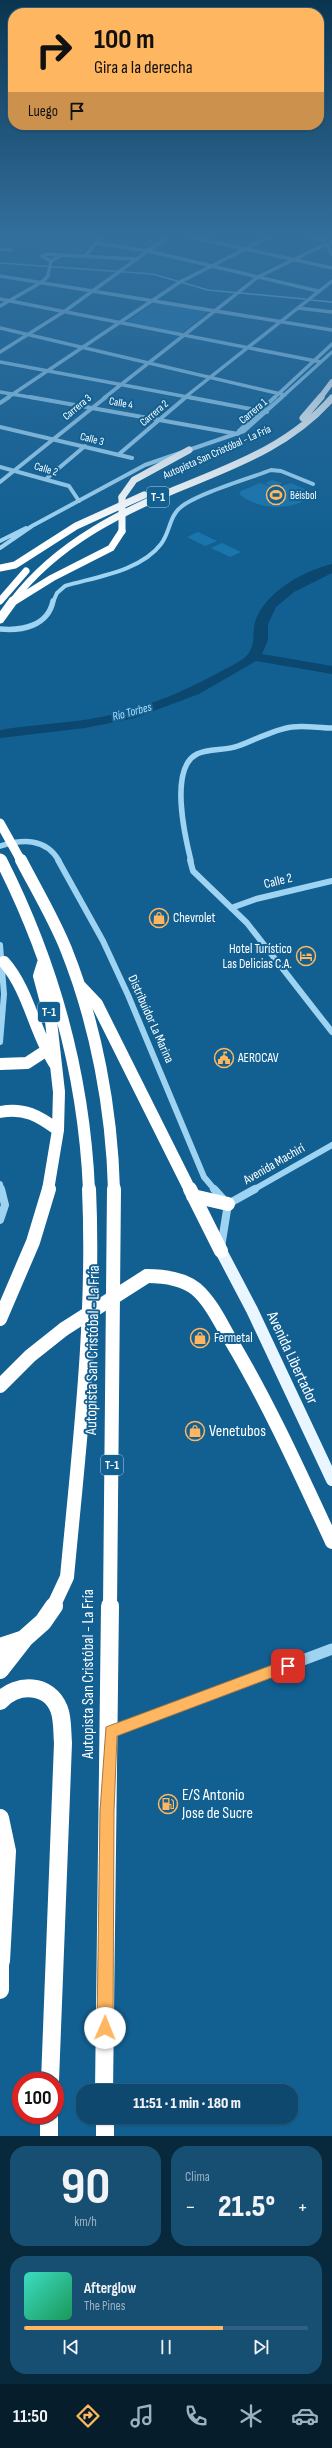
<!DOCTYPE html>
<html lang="es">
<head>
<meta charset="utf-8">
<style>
	:root { --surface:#0e486e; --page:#174f73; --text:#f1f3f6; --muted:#9bb2c2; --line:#2e6081; --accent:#ffb660 }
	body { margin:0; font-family:"Sofia Sans Condensed",sans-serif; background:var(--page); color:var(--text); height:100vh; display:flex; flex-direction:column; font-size:15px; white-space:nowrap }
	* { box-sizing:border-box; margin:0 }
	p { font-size:13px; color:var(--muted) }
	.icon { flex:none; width:22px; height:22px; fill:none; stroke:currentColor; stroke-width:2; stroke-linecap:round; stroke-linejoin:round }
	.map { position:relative; height:2136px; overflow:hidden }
	.drawer { display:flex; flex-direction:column; gap:10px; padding:10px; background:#08283c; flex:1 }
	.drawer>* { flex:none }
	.top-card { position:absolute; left:8px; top:8px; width:316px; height:122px; border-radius:16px; box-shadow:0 1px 3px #0004,0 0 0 1px var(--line); background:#ffb660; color:#111; overflow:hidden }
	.speed { position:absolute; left:12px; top:2072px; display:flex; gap:8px; font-size:20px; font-weight:700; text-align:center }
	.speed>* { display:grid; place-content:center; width:52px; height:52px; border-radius:50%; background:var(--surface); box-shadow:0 1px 3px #0004,0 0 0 1px var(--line); line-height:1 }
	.speed .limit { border:6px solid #d22; background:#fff; color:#111 }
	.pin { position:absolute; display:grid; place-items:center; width:34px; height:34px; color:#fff; margin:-17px; border-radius:8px; box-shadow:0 2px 6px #0006 }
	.me { position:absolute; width:44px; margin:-22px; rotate:1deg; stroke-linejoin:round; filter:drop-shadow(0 0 3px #0008) }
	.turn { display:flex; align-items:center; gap:14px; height:84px; padding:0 20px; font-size:18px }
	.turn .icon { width:52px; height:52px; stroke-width:2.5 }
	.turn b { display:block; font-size:28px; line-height:34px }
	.then { display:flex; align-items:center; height:38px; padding:0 20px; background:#0003; gap:8px; font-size:15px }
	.big { font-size:30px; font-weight:800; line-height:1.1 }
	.drawer .card { flex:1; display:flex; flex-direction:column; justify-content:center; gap:6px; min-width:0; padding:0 14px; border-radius:16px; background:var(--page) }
	.drawer .dial { align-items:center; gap:0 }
	.dial b { font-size:52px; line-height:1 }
	.song { display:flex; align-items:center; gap:12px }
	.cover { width:48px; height:48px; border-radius:6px; background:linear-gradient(135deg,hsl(170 70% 55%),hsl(150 70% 35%)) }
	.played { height:4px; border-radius:2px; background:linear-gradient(90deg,var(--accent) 70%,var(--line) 70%) }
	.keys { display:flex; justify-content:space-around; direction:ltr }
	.heat { display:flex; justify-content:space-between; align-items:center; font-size:22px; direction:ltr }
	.drawer .tiles { flex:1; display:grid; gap:10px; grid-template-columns:1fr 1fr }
	.card:last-child { grid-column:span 2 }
	.trip { position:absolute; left:76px; top:2084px; width:222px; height:40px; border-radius:16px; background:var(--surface); box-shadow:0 1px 3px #0004,0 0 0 1px var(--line); font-weight:800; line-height:40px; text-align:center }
	.menu { display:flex; height:64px; justify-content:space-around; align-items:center; background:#061d2c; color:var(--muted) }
	.menu .icon { width:28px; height:28px }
	.menu .current { color:var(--accent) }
	.menu b { font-size:18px; color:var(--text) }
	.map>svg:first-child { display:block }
</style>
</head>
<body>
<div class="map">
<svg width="332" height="2136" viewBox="0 0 332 2136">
	<rect width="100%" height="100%" fill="#126092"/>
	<!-- green -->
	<path fill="#1a75ad" d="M0,237H100L81,253L0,246Z
		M156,302L210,310L182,333L126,322Z
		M272,480L282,483L276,488L291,483L309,491L312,495C293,512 258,510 239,494L241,491L260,483L272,487L265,483Z
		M198,532L217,541L205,546L187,537Z
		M222,543L241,552L230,557L211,548Z"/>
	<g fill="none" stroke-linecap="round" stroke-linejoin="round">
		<!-- stream -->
		<path stroke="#91d1f6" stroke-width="1.5" d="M0,263L153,274L208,290L305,299
			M311,300L332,302"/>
		<!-- river -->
		<path fill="#0b476e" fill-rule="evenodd" d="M332,564V573L294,592L276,607L268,624V640L262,654L332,666V674L256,661L199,694L135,718L85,728L0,738V730C28,725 56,724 84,720C131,713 176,696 218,673C226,668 242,662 248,654C256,644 252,633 255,622C265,592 303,571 332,564Z"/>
		<!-- minor-far5 -->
		<path stroke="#9fd3f2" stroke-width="3.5" d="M191,237L332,268
			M310,237L324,240
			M322,237L332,254
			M328,237L332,244
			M96,243L148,251L318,291
			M0,249L10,250
			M86,255L101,237
			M51,261L42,256L47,254L62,255
			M0,276L332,330
			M0,299L321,362
			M0,306L42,282L48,276L51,261L62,255L135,259
			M298,308L332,312
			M0,328L285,395
			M0,352L65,311L167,237
			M0,362L193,398
			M0,392L35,398
			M7,398L180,282L269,237
			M104,398L258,277L326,244
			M184,398L332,281
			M274,398L332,344
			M281,398L332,352"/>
		<!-- minor-far4 -->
		<path stroke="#9fd3f2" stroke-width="4" d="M30,397L238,434
			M188,397L267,412
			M0,403L9,397
			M0,427L132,458
			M239,431L275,397
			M118,455L186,397
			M0,467L69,486L79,501
			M46,479L85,446
			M0,482L106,397
			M0,541L26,528
			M0,548L32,526L145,465L244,431L282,397
			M53,602L57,593L65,586C95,577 141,571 161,544C170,533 169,516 181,507C196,494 250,478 271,470L281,471L313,484"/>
		<!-- minor-far3 -->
		<path stroke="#9fd3f2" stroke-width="5.5" d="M0,629C22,631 48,626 53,601
			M0,846C23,839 46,838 59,861
			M191,861C185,837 169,768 197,754C210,748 224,751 238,746C255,740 275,729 292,727C305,725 319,728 332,728"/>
		<!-- minor-far2 -->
		<path stroke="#9fd3f2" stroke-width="6" d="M58,860L103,941L128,995L204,1177L215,1190
			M190,860L193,871L247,923L332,1032
			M231,908L256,899L332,881
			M0,945L4,994L0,1042
			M0,1184L1,1190
			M253,1190L332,1145"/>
		<!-- minor-far1 -->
		<path stroke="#9fd3f2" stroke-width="8" d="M214,1189L223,1199
			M228,1204L255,1189
			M0,1220L5,1205L1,1189
			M221,1247L228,1204"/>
		<!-- minor -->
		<path stroke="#9fd3f2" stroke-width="11" d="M111,1732L332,1649"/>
		<!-- major -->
		<path stroke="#eaf6ff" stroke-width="12" d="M221,1251L252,1310L332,1480"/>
		<!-- highway-far5 -->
		<path stroke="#fff" stroke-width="5.5" d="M320,398L332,382"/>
		<!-- highway-far4 -->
		<path stroke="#fff" stroke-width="7" d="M303,418L321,397
			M122,497L134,480L189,450
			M0,568L15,565L76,526L144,495
			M0,601L26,571
			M15,601L52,578L111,548L122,531
			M12,602C57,542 126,509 194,482C246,461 294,441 332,398"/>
		<!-- highway-far3 -->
		<path stroke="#fff" stroke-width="9" d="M0,619L13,601
			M19,857L21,861
			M0,858L2,861"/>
		<!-- highway-far2 -->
		<path stroke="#fff" stroke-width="12" d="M1,860C53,963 84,1074 89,1190
			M21,860C36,889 54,919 66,949C96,1024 112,1110 114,1190
			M44,960L39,976L51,1021L59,1092L58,1130L48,1190
			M4,962C30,992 34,1033 56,1066
			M79,985L97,1004L190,1190
			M0,1064L27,1063L50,1048
			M0,1112C24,1107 39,1116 58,1130"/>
		<!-- highway-far1 -->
		<path stroke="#fff" stroke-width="14" d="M190,1189L221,1251
			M193,1196L228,1204
			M147,1276C164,1276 182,1278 196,1289C211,1302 220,1322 230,1339C269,1404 300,1473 332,1542
			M0,1319L33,1242L49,1189
			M0,1386L30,1356L64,1329
			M53,1607L67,1577C79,1448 95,1319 89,1189
			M110,1607L114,1189"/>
		<!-- highway -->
		<path stroke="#fff" stroke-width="18" d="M0,1647L24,1639
			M0,1670L25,1638L43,1622L54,1606
			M0,1701C17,1683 49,1683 59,1709C63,1719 62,1732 63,1743L50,2081
			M0,1818L7,1851L1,1961
			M0,1957V1990
			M104,2091L110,1606
			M49,2115V2136
			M105,2117V2136"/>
		<!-- highway-bridge-far2 -->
		<path stroke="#fff" stroke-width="7" d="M122,497V531"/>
		<!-- highway-bridge-far1 -->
		<path stroke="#fff" stroke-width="9" d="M0,823L19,857"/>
		<!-- highway-bridge -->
		<path stroke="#fff" stroke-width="14" d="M64,1329L147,1276"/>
	</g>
	<!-- sky -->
	<linearGradient id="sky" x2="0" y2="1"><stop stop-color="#0a3550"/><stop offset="0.44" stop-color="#336f9d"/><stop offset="1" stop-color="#336f9d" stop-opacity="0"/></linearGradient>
	<rect width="332" height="536" fill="url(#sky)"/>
	<!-- route -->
	<path fill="#ffb660" stroke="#a6763e" d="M288,1659L292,1661L294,1666L292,1670L117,1736L114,1811L113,2028L110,2034L105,2036L100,2034L97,2028L100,1811L106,1727Z"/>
	<!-- icons -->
	<defs>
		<symbol id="stadium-ring" viewBox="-11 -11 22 22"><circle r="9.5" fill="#126092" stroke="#ffb660" stroke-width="1.5"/><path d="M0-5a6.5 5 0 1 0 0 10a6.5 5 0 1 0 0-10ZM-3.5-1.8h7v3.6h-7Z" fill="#ffb660"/></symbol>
		<symbol id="shop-ring" viewBox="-11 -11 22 22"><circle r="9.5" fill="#126092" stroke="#ffb660" stroke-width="1.5"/><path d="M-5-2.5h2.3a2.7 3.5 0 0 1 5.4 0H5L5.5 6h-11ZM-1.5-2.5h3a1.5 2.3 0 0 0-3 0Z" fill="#ffb660"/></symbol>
		<symbol id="hotel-ring" viewBox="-11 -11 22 22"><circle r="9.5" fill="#126092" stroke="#ffb660" stroke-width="1.5"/><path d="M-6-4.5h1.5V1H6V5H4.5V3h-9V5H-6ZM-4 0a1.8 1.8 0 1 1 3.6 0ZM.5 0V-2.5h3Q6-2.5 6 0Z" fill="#ffb660"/></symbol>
		<symbol id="civic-ring" viewBox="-11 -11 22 22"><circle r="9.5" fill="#126092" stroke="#ffb660" stroke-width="1.5"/><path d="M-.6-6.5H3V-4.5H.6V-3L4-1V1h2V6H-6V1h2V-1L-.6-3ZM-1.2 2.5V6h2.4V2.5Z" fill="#ffb660"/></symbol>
		<symbol id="fuel-ring" viewBox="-11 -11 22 22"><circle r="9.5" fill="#126092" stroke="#ffb660" stroke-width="1.5"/><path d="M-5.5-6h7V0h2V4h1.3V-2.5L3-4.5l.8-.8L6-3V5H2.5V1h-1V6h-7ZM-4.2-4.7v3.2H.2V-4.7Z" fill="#ffb660"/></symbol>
	</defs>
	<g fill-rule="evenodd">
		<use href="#stadium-ring" x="265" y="484" width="22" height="22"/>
		<use href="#shop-ring" x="148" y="907" width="22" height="22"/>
		<use href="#hotel-ring" x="295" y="945" width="22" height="22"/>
		<use href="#civic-ring" x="213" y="1047" width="22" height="22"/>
		<use href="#shop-ring" x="189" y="1327" width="22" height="22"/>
		<use href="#shop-ring" x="184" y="1420" width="22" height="22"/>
		<use href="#fuel-ring" x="157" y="1793" width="22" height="22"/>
	</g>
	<g text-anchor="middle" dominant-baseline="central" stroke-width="4" stroke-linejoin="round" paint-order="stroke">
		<!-- far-street labels -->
		<g font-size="11" fill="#fff" stroke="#126092">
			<text transform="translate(121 403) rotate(10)">Calle 4</text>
			<text transform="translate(77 407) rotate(-40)">Carrera 3</text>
			<text transform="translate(253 411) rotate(-40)">Carrera 1</text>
			<text transform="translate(154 413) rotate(-41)">Carrera 2</text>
			<text transform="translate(92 439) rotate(14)">Calle 3</text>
			<text transform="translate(217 452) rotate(-24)">Autopista San Cristóbal - La Fría</text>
			<text transform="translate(46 469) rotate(16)">Calle 2</text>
		</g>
		<!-- far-poi labels -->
		<g font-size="11" fill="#fff" stroke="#126092" text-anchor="start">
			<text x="290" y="495">Béisbol</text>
		</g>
		<!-- shield labels -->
		<g fill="#126092" stroke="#b8cfde" stroke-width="1">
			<rect x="147" y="487" width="22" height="20" rx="3"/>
			<rect x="38" y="1002" width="22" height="20" rx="3"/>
			<rect x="101" y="1455" width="22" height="20" rx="3"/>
		</g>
		<g font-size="12" font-weight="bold" fill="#fff">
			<text x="158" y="497">T-1</text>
			<text x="49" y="1012">T-1</text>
			<text x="112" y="1465">T-1</text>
		</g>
		<!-- far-water labels -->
		<g font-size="12" font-style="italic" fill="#abdcf9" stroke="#126092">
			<text transform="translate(132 712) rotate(-15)">Río Torbes</text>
		</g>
		<!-- street labels -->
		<g font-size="13" fill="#fff" stroke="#126092">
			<text transform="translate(278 881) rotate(-14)">Calle 2</text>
			<text transform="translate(151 1019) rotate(66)">Distribuidor La Marina</text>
			<text transform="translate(274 1164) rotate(-30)">Avenida Machirí</text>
		</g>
		<!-- poi labels -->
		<g font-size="13" fill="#fff" stroke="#126092" text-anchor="start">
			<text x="173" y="918">Chevrolet</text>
			<text x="292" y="949" text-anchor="end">Hotel Turístico<tspan x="292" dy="15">Las Delicias C.A.</tspan></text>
			<text x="238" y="1058">AEROCAV</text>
			<text x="214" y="1338">Fermetal</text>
		</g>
		<!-- near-street labels -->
		<g font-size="16" fill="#fff" stroke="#126092">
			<text transform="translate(93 1350) rotate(-89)">Autopista San Cristóbal - La Fría</text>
			<text transform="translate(292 1358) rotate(65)">Avenida Libertador</text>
			<text transform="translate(88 1674) rotate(-90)">Autopista San Cristóbal - La Fría</text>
		</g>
		<!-- near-poi labels -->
		<g font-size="16" fill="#fff" stroke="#126092" text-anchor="start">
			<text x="209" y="1431">Venetubos</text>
			<text x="182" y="1795">E/S Antonio<tspan x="182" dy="18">Jose de Sucre</tspan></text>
		</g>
	</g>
</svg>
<div class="speed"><div class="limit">100</div></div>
<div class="pin" style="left:288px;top:1666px;background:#d93025"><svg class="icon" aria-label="arrive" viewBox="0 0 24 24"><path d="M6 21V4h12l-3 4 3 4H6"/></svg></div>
<svg class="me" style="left:105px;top:2028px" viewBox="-20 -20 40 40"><circle r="19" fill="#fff"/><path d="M0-13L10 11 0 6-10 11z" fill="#ffb660"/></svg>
<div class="trip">11:51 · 1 min · 180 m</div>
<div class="top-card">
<div class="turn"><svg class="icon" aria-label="right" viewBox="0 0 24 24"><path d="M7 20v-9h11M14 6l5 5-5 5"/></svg><div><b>100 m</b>Gira a la derecha</div></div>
<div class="then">Luego<svg class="icon" aria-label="arrive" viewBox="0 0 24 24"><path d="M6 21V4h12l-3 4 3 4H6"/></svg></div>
</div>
</div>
<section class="drawer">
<div class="tiles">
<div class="card dial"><b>90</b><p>km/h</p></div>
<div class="card"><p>Clima</p>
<div class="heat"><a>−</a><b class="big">21.5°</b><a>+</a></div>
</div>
<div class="card">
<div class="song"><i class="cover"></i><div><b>Afterglow</b><p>The Pines</p></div></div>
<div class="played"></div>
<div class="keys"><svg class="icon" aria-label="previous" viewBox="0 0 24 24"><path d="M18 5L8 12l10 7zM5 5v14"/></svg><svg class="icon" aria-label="pause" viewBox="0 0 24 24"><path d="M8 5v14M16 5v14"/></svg><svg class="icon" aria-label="next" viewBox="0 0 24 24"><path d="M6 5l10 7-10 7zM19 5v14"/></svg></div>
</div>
</div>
</section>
<nav class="menu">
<b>11:50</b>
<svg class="icon current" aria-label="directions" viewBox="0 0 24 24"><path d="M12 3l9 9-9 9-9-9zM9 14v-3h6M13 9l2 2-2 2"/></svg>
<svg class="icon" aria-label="music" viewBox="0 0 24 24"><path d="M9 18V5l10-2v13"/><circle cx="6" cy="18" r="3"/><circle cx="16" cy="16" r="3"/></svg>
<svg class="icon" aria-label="phone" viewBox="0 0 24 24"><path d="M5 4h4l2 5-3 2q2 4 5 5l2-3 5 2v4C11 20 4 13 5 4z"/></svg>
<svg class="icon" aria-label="climate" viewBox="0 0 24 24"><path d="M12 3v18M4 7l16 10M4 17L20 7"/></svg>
<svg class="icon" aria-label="car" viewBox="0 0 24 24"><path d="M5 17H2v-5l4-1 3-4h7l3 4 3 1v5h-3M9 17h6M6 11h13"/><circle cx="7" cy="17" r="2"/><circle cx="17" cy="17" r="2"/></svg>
</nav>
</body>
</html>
